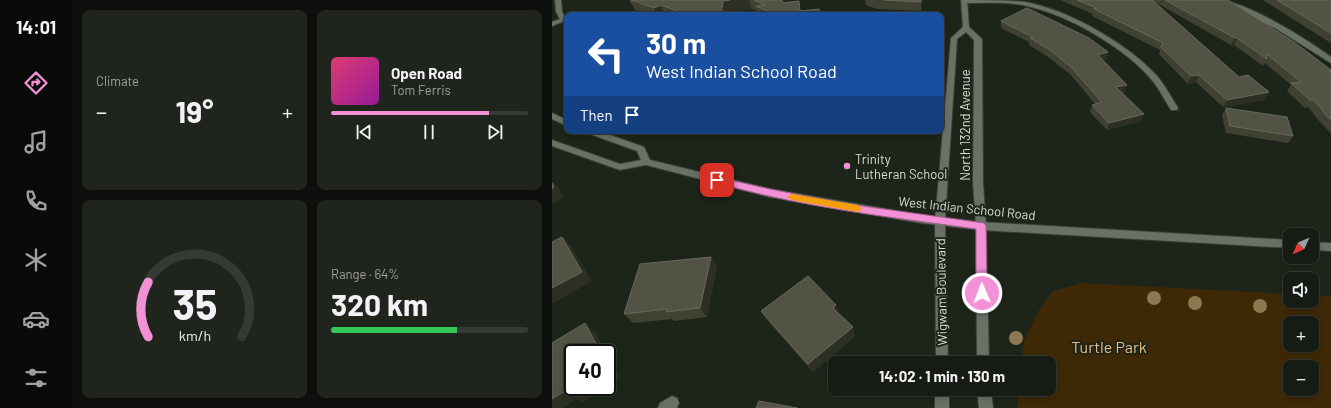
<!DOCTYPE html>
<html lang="en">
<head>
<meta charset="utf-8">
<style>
	:root { --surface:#161c14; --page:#1f251d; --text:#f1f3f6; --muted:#9ea1a0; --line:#353a34; --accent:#f391d6 }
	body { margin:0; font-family:Barlow,sans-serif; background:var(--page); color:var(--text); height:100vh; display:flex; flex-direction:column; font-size:15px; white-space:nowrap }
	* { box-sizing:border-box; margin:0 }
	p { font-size:13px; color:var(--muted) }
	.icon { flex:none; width:22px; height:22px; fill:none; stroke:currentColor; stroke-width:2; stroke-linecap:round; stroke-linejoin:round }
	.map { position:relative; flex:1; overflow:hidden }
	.sheet { display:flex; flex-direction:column; gap:10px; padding:10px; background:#0c0f0b; width:480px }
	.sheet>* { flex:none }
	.banner { position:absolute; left:12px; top:12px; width:380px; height:122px; border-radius:8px; box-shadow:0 2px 6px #0003,0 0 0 1px var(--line); background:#1a4fa0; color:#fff; overflow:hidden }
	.needle { width:26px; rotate:225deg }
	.tools { position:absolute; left:731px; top:228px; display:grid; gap:8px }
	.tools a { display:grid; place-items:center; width:36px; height:36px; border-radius:8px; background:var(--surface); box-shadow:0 2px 6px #0003,0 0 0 1px var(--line); font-size:20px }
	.speed { position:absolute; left:12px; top:344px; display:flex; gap:8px; font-size:20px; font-weight:700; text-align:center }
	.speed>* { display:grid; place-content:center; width:52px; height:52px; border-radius:50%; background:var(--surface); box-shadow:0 2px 6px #0003,0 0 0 1px var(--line); line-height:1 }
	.speed .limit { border:2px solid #111; border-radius:6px; background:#fff; color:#111 }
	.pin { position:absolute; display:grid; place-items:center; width:34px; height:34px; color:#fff; margin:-17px; border-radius:8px; box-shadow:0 2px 6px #0006 }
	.me { position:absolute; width:44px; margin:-22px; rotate:359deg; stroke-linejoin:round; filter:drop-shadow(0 0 3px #0008) }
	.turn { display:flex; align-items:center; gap:14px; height:84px; padding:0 16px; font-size:18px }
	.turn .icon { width:52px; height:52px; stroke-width:2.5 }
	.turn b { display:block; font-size:28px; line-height:34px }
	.then { display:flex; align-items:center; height:38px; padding:0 16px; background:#0003; gap:8px; font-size:15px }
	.big { font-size:30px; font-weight:700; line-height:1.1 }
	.sheet .card { flex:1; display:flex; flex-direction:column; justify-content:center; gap:6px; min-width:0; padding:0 14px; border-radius:8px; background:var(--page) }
	.sheet .dial { align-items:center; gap:0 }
	.dial svg { height:104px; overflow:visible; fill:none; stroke:var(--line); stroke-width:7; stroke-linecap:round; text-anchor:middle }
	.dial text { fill:var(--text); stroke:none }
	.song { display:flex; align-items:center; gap:12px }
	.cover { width:48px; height:48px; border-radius:6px; background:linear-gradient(135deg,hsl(340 70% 55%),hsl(300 70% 35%)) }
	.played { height:4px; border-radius:2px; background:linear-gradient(90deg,var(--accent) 80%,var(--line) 80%) }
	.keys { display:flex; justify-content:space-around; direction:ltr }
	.heat { display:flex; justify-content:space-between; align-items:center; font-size:22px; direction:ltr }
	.charge { height:6px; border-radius:3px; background:linear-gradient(90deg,#34c759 64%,var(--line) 0) }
	.sheet .tiles { flex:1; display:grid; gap:10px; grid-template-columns:repeat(2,1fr) }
	.trip { position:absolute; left:276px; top:356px; width:228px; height:40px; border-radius:8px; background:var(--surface); box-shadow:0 2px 6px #0003,0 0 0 1px var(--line); font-weight:700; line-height:40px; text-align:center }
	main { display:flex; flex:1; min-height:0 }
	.tab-bar { display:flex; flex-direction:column; width:72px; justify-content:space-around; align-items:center; background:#090b08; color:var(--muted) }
	.tab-bar .icon { width:28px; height:28px }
	.tab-bar .active { color:var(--accent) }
	.tab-bar b { font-size:18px; color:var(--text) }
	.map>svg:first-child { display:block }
</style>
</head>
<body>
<main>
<nav class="tab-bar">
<b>14:01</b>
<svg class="icon active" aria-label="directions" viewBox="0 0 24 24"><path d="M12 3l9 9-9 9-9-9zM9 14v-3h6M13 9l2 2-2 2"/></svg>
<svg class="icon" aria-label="music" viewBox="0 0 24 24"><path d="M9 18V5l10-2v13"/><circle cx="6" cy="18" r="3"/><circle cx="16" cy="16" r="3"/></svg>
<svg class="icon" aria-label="phone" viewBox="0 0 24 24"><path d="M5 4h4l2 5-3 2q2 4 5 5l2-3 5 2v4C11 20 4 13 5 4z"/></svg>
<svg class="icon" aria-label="climate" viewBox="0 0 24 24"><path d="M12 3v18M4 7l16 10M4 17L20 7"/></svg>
<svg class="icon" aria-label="car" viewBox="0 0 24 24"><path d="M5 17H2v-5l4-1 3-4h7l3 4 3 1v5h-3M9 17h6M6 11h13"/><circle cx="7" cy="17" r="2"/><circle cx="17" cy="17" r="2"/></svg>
<svg class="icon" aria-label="filters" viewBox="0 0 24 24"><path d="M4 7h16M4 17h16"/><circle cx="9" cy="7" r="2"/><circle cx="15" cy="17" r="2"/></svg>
</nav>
<section class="sheet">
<div class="tiles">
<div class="card"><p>Climate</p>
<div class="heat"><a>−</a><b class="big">19°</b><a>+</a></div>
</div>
<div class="card">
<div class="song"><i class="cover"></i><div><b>Open Road</b><p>Tom Ferris</p></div></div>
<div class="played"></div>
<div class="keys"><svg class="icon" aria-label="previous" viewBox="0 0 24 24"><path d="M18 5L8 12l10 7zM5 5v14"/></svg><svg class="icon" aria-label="pause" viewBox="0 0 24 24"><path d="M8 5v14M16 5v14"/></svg><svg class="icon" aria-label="next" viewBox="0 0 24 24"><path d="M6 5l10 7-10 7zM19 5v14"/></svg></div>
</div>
<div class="card dial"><svg viewBox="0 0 100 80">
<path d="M14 69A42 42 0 1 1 86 69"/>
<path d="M14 69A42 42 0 0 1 14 27" stroke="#f391d6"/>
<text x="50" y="56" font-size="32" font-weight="700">35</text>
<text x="50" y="72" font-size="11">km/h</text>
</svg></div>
<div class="card"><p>Range · 64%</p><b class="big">320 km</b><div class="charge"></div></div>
</div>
</section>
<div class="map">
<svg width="779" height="408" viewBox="0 0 779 408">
	<rect width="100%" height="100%" fill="#1d251a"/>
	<!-- green -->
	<path fill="#3e2806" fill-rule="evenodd" d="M530,283L738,294V301H760V295L779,296V408H465L467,389H497V363H469L472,341L487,310L501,291ZM738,323H760V345H738ZM738,367H760V389H738Z"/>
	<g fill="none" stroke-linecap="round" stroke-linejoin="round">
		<defs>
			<path id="minor" d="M3,0H9L10,12L15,20L0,26V22L8,19L4,12Z
				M410,0C431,0 453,0 473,2C515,9 576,44 604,75C613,85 619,97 626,108L625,110H619C612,99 607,88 599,79C574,49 518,16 479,7C458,1 434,3 412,3L410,2Z
				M665,0C693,0 756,40 779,57V63L723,28Z
				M120,396L125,398L127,403L125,408H106L108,403Z"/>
			<path id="tertiary" d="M409,0H415L417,27L430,39L431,183L434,226L437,363H425L424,226L421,183L422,40L414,32L405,39L393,221L396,363H384L383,221L399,38L411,27Z
				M383,389H397V408H383Z
				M425,389H439L441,408H427Z"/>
			<path id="secondary" d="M0,113L15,120V126L0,119Z
				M34,131H47L92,147L98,160L218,189L369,215L429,222L738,240V248L429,230L369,223L218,197L94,165L68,170L0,146V140L68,164L89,160L85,151L35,133Z
				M760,242L779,243V251L760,250Z"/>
		</defs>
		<!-- minor casing -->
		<use href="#minor" stroke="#394037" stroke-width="2"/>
		<!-- tertiary casing -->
		<use href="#tertiary" stroke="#394037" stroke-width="2"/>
		<!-- secondary casing -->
		<use href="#secondary" stroke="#394037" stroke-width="2"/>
		<!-- minor -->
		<use href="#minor" fill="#687164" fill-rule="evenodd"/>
		<!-- tertiary -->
		<use href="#tertiary" fill="#687164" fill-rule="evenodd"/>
		<!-- secondary -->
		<use href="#secondary" fill="#687164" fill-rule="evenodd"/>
	</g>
	<!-- trees -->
	<g fill="#8e7852">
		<circle cx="602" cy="298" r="7"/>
		<circle cx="643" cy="303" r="7"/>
		<circle cx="708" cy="306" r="7"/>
		<circle cx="464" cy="338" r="7"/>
	</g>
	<!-- wall -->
	<path fill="#414133" d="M77,0H232L233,3L250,11L268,15H206L205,11L200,9L175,12V15H95L83,10Z
		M313,0H371L369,11L325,9L314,5Z
		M508,0H677H676L779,70V133L768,122L756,107L753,108L735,91L739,85L713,63L711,66L682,45H679L603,2L713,100L671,107L644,82L636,84L607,54L608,50L540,16L541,14Z
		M711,0H779V43Z
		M449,21L556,52L554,59L551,60L575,85L572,92L570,93L592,114L589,121L555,130L538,112L540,105L543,104L518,74L496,57L477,45V42L449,28Z
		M674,108L741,136L736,143L674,133L670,115Z
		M165,266L155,317L122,321L120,319L81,323L72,314Z
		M284,305L286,313L301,327L303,336L261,372L215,320L209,311Z"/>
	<!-- shaded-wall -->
	<path fill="#2c2f22" d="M178,0H197L200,9L175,12V15H169L171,1Z
		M230,0H232L233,14L230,3Z
		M369,0H371L369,11Z
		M109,5L113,15H105L102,8Z
		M683,38H685L682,45H679Z
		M556,52L554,59L544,62L546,55Z
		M647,75L644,82L636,84L639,76Z
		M575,85L572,92L561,94L564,87Z
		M717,92L713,100L671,107L675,100Z
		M592,114L589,121L555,130L557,123Z
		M0,181L5,186L12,197L0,204Z
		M10,237L19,246L40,281L0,304V288Z
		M159,257L165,266L155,317L148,308Z
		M284,305L287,314L281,308Z
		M33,323L43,332L55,353H49Z
		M301,327L303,336L261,372L256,364Z
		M55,353L68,377L55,386Z
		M31,387H53L30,403L24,399L11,408H0V399L15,390Z"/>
	<!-- building -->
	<path fill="#525245" stroke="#67685c" d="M79,0H178L171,1L169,15H136L109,5L102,8Z
		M202,0H230V3L247,1L248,11L267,9L268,15H225L204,6L213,5Z
		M332,0H369V2Z
		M525,0H600L687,77L696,75L717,92L675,100L647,75L639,76L609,47L611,43L542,9L545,8Z
		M613,0H676L742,42L779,70V71L776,72L779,74V120L774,115L762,100H758L739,83L749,82L716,55H714L715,59L685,38H683Z
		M725,0H779V33Z
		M475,8L537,38L556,52L546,55L575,85L564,87L592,114L557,123L540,105L550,102L519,67L498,50L478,38L481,37L449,21Z
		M674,108L735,117L741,136L678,126Z
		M0,183L2,187L0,189Z
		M10,237L30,272L0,288V242Z
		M159,257L148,308L114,312L115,309L72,314L88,264Z
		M256,276L284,305L281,308L301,327L256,364L209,311Z
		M33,323L49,353H21V387H31L18,396L15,390L0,399V343Z
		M55,364L58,369L55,371Z
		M207,401L245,408H204Z"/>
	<!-- route -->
	<path fill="#f391d6" stroke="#9e5e8b" d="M162,177H165L218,189L289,203L432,223L434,226L435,293L433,296L430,298L426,296L424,293V229C337,217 247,207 162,182L160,180Z"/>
	<!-- slow -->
	<path fill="#f59e0b" d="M240,194L306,205L310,209L306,212L240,200L235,197Z"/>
	<!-- markers -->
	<circle fill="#f391d6" stroke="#1d251a" stroke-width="1.5" cx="295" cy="166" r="4"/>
	<g text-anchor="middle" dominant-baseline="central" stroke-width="4" stroke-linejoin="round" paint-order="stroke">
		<!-- street labels -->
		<g font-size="13" fill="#d8ded6" stroke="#1d251a">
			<text transform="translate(413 125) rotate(-90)">North 132nd Avenue</text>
			<text transform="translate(415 208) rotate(6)">West Indian School Road</text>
			<text transform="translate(389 292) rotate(-91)">Wigwam Boulevard</text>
		</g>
		<!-- poi labels -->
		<g font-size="13" fill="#d8ded6" stroke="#1d251a" text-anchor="start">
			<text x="303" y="159">Trinity<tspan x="303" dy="15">Lutheran School</tspan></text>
		</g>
		<!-- near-park labels -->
		<g font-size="16" fill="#eabc7f" stroke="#1d251a">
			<text x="557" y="346">Turtle Park</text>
		</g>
	</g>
</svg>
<div class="tools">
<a><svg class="needle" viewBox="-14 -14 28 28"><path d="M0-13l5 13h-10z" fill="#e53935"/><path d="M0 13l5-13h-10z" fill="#9ea1a0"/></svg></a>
<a><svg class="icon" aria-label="sound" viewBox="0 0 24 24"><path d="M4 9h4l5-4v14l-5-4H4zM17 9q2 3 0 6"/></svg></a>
<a>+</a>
<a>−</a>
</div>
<div class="speed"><div class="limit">40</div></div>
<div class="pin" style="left:165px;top:180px;background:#d93025"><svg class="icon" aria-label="arrive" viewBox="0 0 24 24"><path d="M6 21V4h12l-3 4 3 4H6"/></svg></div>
<svg class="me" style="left:430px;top:293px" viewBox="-20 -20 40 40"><circle r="17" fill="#f391d6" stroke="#fff" stroke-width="3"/><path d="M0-11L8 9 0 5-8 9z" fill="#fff"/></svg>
<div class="trip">14:02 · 1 min · 130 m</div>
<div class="banner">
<div class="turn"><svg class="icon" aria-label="left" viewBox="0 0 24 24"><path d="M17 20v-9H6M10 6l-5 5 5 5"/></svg><div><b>30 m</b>West Indian School Road</div></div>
<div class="then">Then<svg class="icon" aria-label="arrive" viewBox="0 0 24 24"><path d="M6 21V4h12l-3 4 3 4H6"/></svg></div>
</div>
</div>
</main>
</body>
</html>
